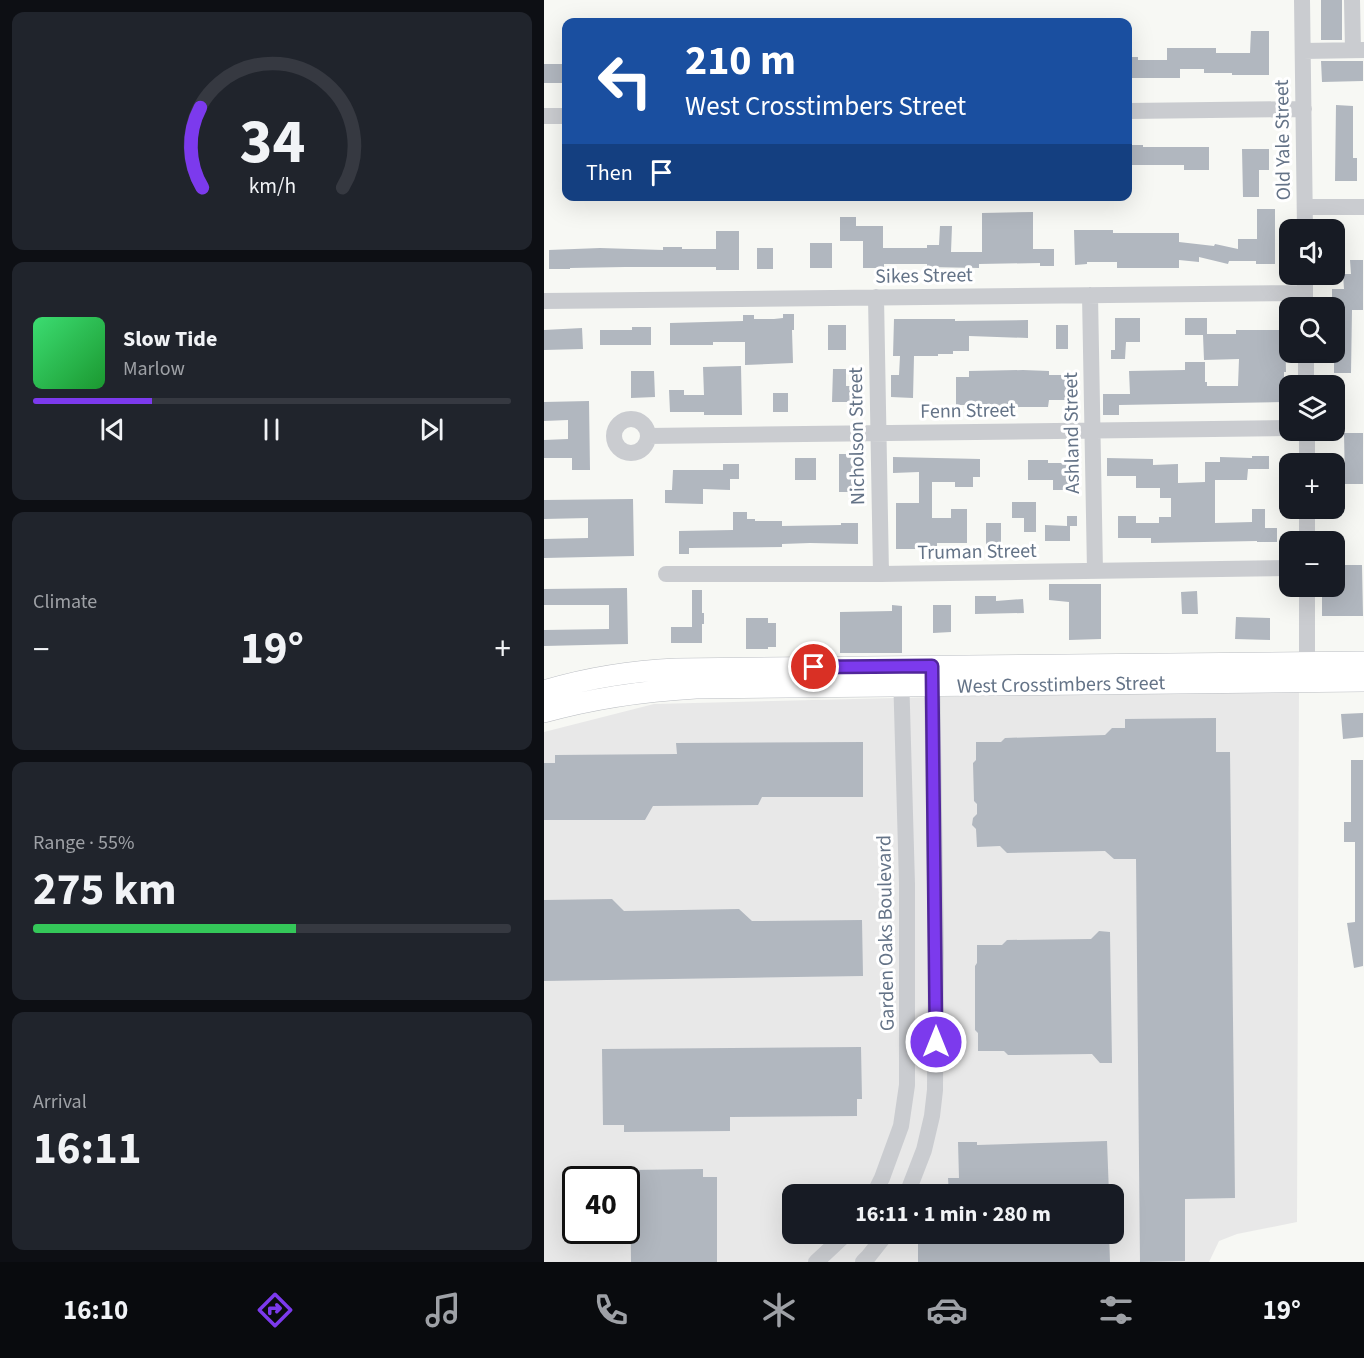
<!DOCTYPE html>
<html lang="en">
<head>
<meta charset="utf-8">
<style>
	:root { --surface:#171b24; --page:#20242c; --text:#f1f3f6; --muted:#9ea1a6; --line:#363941; --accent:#7c3aed }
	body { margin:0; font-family:"Source Sans 3",sans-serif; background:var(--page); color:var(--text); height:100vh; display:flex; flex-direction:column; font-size:22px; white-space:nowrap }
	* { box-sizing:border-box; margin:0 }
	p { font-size:20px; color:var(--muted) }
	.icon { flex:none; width:33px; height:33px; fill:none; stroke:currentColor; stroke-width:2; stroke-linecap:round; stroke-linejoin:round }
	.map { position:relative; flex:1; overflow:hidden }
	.details { display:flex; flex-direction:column; gap:12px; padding:12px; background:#0d0f14; width:544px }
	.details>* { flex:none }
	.hud { position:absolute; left:18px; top:18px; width:570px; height:183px; border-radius:12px; box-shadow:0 6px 24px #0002; background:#1a4fa0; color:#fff; overflow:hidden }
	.fabs { position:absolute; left:735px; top:219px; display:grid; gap:12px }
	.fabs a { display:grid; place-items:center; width:66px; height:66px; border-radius:12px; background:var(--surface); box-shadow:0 6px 24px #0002; font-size:30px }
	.speed { position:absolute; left:18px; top:1166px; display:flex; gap:12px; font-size:30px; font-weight:700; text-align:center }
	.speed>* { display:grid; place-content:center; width:78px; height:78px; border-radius:50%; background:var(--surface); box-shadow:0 6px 24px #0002; line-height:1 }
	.speed .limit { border:3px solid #111; border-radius:9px; background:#fff; color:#111 }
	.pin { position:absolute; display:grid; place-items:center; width:51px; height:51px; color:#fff; margin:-26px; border:3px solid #fff; border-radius:50%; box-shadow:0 2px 6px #0007 }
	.me { position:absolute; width:66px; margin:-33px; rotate:0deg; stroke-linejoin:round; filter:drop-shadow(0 0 4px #0008) }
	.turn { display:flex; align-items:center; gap:21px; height:126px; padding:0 24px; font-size:27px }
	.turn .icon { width:78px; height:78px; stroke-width:2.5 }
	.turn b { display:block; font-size:42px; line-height:51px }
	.then { display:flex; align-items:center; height:57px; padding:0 24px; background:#0003; gap:12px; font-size:22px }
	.big { font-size:45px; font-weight:700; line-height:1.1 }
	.details .card { flex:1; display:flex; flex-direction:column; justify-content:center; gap:9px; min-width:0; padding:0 21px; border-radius:12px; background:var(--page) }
	.details .dial { align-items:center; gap:0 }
	.dial svg { height:156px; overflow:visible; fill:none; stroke:var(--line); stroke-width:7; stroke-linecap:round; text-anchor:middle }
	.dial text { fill:var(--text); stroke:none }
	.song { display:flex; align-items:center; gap:18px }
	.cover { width:72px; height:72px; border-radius:9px; background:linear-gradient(135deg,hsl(140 70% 55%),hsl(130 70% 35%)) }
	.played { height:6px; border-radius:3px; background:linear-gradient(90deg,var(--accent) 25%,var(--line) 25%) }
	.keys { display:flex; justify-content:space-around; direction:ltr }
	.heat { display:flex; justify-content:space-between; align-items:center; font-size:33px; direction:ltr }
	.charge { height:9px; border-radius:4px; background:linear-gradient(90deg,#34c759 55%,var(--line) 0) }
	.trip { position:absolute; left:238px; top:1184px; width:342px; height:60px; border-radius:12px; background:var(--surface); box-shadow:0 6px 24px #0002; font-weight:700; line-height:60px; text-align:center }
	.menu { display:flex; height:96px; justify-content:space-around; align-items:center; background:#090b0e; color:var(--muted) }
	.menu .icon { width:42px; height:42px }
	.menu .on { color:var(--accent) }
	.menu b { font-size:27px; color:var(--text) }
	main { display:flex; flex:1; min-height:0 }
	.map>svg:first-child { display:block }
</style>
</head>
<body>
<main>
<section class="details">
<div class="card dial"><svg viewBox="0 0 100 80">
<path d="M14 69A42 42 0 1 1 86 69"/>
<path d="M14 69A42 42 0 0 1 13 28" stroke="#7c3aed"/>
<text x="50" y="56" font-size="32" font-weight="700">34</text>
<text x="50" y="72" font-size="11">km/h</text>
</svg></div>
<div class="card">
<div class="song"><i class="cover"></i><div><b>Slow Tide</b><p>Marlow</p></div></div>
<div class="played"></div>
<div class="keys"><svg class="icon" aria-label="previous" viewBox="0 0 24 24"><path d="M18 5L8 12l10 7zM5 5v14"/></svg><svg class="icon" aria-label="pause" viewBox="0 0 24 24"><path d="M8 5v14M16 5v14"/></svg><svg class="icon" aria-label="next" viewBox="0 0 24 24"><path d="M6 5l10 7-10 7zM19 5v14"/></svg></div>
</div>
<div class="card"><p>Climate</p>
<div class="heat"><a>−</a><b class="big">19°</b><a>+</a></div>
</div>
<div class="card"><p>Range · 55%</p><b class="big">275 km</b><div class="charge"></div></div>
<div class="card"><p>Arrival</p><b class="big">16:11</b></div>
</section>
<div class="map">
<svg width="820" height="1262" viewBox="0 0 820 1262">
	<rect width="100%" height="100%" fill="#f7f8f4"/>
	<!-- built -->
	<path fill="#e8e8e8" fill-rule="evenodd" d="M755,688L753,1222L693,1234L675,1241L665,1262H0V732L110,704ZM32,1179H82V1230H32ZM249,1194H570V1233H249Z"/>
	<!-- building -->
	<path fill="#b1b7bf" d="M777,0H798V40H777Z
		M707,31H725V75H688V73H660V69H636V78H584V57H594V60H623V48H672V53H706Z
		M777,61H819V81L778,82Z
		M0,64H22V83H0Z
		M792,105L809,106V158H813V181H791Z
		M584,145H599V147H665V170H640V165H584Z
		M698,149H725V170H715V197H699Z
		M713,209H731V264H712V261H685L684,264L655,257V262L635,260V268H573V262H543V264L531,265L530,230H569V233H635V242L670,246L671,244L694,249V239H713Z
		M489,212V249H510V266H496V263L435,264V268L383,267V264H340V268H319V241H296V217H312V226H339V248H383V245H395L396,226H408L407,252H438V213Z
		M172,231H195V270H172V267H81L26,268V269H5V250L56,248L119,250V247H138V249H172Z
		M266,243H288V268H266Z
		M213,248H229V269H213Z
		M806,260H819V310H808L807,373H790V308H788V289H800L799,274H807Z
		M239,314H250V330H248L249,363L201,365V342H169V345H126V323L199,321V315H210V319H230L239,318Z
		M571,318H596V342H582L581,359H567V350H571Z
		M641,318H663V334H692V330H741L742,372H740V402L575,405V415H559V394H586L585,371L641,370V362H661V382H663V386H694L695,359L660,360L659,335H641Z
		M350,319H411V321L484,320V338L425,336V351H409V354H394V356H370L369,398L347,397V375H355L356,356H349Z
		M284,325H302V350H284Z
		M512,325H524V349H512Z
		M88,327H107V345H56V330H88Z
		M38,328L39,349L0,350V330Z
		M197,366L198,415H160V412H126L125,390H140V395H160L159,367Z
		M289,369H302V386H315L314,402H288Z
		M479,370L505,371V375H527V400H505L504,407H426L425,405H412V377H425V371Z
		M87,371H110L111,397L87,398Z
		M229,393H244V412H229Z
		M45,401L46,470H28V458H0V440L24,439V420L0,421V402Z
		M800,433H819V484H801Z
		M295,454H313V492H295Z
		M708,456H725V469H704L703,480H671V523L708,522V509H721V528H733V542H713V541L607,543V538H574V516H592V523H615V517H627V498H616V488H592V476H563V458L609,459V465L634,464V483L661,482V462H676V457L708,458Z
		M349,457L436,459V477H429V487H411V482H388V518H407V509H423V543H393V549H352V503H375V472L349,473Z
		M251,458H272V480H251Z
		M484,460H504V463H530V490H509V480H484Z
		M179,464H195V479H186V490L159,489V504L121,503V490H128L129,470H179Z
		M89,499L90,556L0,558V539L44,538V518L0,519V500Z
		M468,502H492V532H480V518H468Z
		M189,512H203V519H211V521H238V526L297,525V523H314V544L266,543L238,544V547L145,548V554H135V531L189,530Z
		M523,516H533V526H526V541H501V525L523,526Z
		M442,523H457V545H442Z
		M801,565H818L819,616H778V586H790V579H801Z
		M505,584H557V639L525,640V602L505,600Z
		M83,588L84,644L0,646V630L65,629V605H0V589Z
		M148,590H158V613H160V624H158V643H127V627H148Z
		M653,591L654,614H638L637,592Z
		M431,596H452V601L479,599L480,613L431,614Z
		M348,605L358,606V653H296V612L348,611Z
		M389,605H407V632L389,633Z
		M692,617L726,618V640L691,639Z
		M202,618H224V623H232V647H224V649H202Z
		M819,713V737L799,739L797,714Z
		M672,718V752H686L691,1198L641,1199V1261L596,1262L592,859H570L561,851L463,853L456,846L433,847L432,829L428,825L429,818L433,814V804L430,801L429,763L432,760V742H457L461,738L561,735L568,728H581V719Z
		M319,742V797H218L214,805L109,806L101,820H0V763H11V755L133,754L132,743Z
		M807,760H819V966L810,968L803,923L811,922V842H800V822H807Z
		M68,899L80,911L195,909L208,921L318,920L319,976L0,981V900Z
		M555,931L566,932L568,1063H556L548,1054L464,1055L460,1051H434V1033L431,1030V966L433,963V945H458L463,940L547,939Z
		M317,1047L318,1099H313V1116L186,1117V1131L80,1132V1125H59L58,1049Z
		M563,1141L565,1194H405L404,1178H415L414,1142H433V1145Z
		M159,1169V1177H173V1262H87L86,1170Z
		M395,1233H565L566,1262H374V1244H396Z"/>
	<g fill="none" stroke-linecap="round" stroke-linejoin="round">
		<defs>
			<path id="major" d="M0,691C43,678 88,671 132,669L820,662
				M0,712C50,698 100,691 152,688L820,681"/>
		</defs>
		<!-- major casing -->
		<use href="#major" stroke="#babdc2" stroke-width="22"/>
		<!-- minor -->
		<path stroke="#caccd0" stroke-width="16" d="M758,0L761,230
			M808,0L809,50
			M759,51L820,50
			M584,111L760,109
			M0,116H22
			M761,207H820
			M761,274V308
			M546,295L551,571
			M332,297L337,574
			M0,301L761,293
			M762,352V386
			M70 436a17 17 0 1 1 34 0a17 17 0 1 1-34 0Z
			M763,430V464
			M104,436L746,428
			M763,508V542
			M122,574H337L746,568
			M763,673V586
			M330,1194L338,1178L357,1126L363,1085V884L357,673
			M363,1194L380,1150L388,1116L391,1090L392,952L388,674
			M272,1262L303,1233
			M319,1262L324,1257L343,1233"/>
		<!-- major -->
		<use href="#major" stroke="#fff" stroke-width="21"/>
	</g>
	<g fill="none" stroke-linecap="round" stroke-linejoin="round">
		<defs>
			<path id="route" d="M270,667L388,666L392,1042"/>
		</defs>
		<!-- route casing -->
		<use href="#route" stroke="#51269a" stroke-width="15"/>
		<!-- route -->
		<use href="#route" stroke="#7c3aed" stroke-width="10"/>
	</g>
	<g text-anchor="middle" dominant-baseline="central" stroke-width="6" stroke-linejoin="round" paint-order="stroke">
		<!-- street labels -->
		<g font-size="20" fill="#647387" stroke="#fff">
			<text transform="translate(739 140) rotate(-91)">Old Yale Street</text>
			<text transform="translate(380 276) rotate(-1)">Sikes Street</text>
			<text transform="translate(424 411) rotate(-1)">Fenn Street</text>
			<text transform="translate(528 433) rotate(-91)">Ashland Street</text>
			<text transform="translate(313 436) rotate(-91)">Nicholson Street</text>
			<text transform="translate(433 552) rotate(-1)">Truman Street</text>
			<text transform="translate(517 685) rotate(-1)">West Crosstimbers Street</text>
			<text transform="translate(342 933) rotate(-91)">Garden Oaks Boulevard</text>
		</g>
	</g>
</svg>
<div class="fabs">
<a><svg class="icon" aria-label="sound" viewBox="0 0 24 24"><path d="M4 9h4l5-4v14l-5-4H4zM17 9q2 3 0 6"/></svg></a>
<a><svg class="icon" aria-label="search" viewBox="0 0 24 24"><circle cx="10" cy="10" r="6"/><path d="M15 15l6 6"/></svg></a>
<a><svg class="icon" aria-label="layers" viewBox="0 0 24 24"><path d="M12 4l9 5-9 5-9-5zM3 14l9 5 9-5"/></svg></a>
<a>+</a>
<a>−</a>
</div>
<div class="speed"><div class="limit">40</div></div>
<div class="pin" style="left:270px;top:667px;background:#d93025"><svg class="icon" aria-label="arrive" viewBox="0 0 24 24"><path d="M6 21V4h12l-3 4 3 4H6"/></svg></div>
<svg class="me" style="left:392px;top:1042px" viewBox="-20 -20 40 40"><circle r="17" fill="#7c3aed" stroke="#fff" stroke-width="3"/><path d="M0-11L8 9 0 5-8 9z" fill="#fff"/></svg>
<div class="trip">16:11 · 1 min · 280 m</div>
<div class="hud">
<div class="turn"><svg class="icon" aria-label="left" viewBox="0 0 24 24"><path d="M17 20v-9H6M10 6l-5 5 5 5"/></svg><div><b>210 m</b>West Crosstimbers Street</div></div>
<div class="then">Then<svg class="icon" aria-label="arrive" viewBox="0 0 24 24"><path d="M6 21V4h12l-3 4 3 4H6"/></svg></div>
</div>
</div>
</main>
<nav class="menu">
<b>16:10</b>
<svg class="icon on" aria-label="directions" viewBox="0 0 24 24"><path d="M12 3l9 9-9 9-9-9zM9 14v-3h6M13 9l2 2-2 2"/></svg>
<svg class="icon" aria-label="music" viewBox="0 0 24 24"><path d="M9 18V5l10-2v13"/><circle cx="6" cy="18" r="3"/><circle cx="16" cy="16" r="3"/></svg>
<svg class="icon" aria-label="phone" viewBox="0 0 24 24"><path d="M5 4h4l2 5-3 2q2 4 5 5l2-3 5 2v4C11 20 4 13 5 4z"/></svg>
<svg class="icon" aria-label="climate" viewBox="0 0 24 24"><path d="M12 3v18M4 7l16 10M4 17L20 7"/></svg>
<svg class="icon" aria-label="car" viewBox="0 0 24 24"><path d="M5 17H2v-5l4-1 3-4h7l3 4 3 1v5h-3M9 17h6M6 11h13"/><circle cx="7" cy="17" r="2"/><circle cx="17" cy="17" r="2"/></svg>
<svg class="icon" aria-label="filters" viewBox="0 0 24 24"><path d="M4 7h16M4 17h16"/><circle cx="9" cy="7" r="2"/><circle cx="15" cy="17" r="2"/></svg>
<b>19°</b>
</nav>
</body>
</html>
